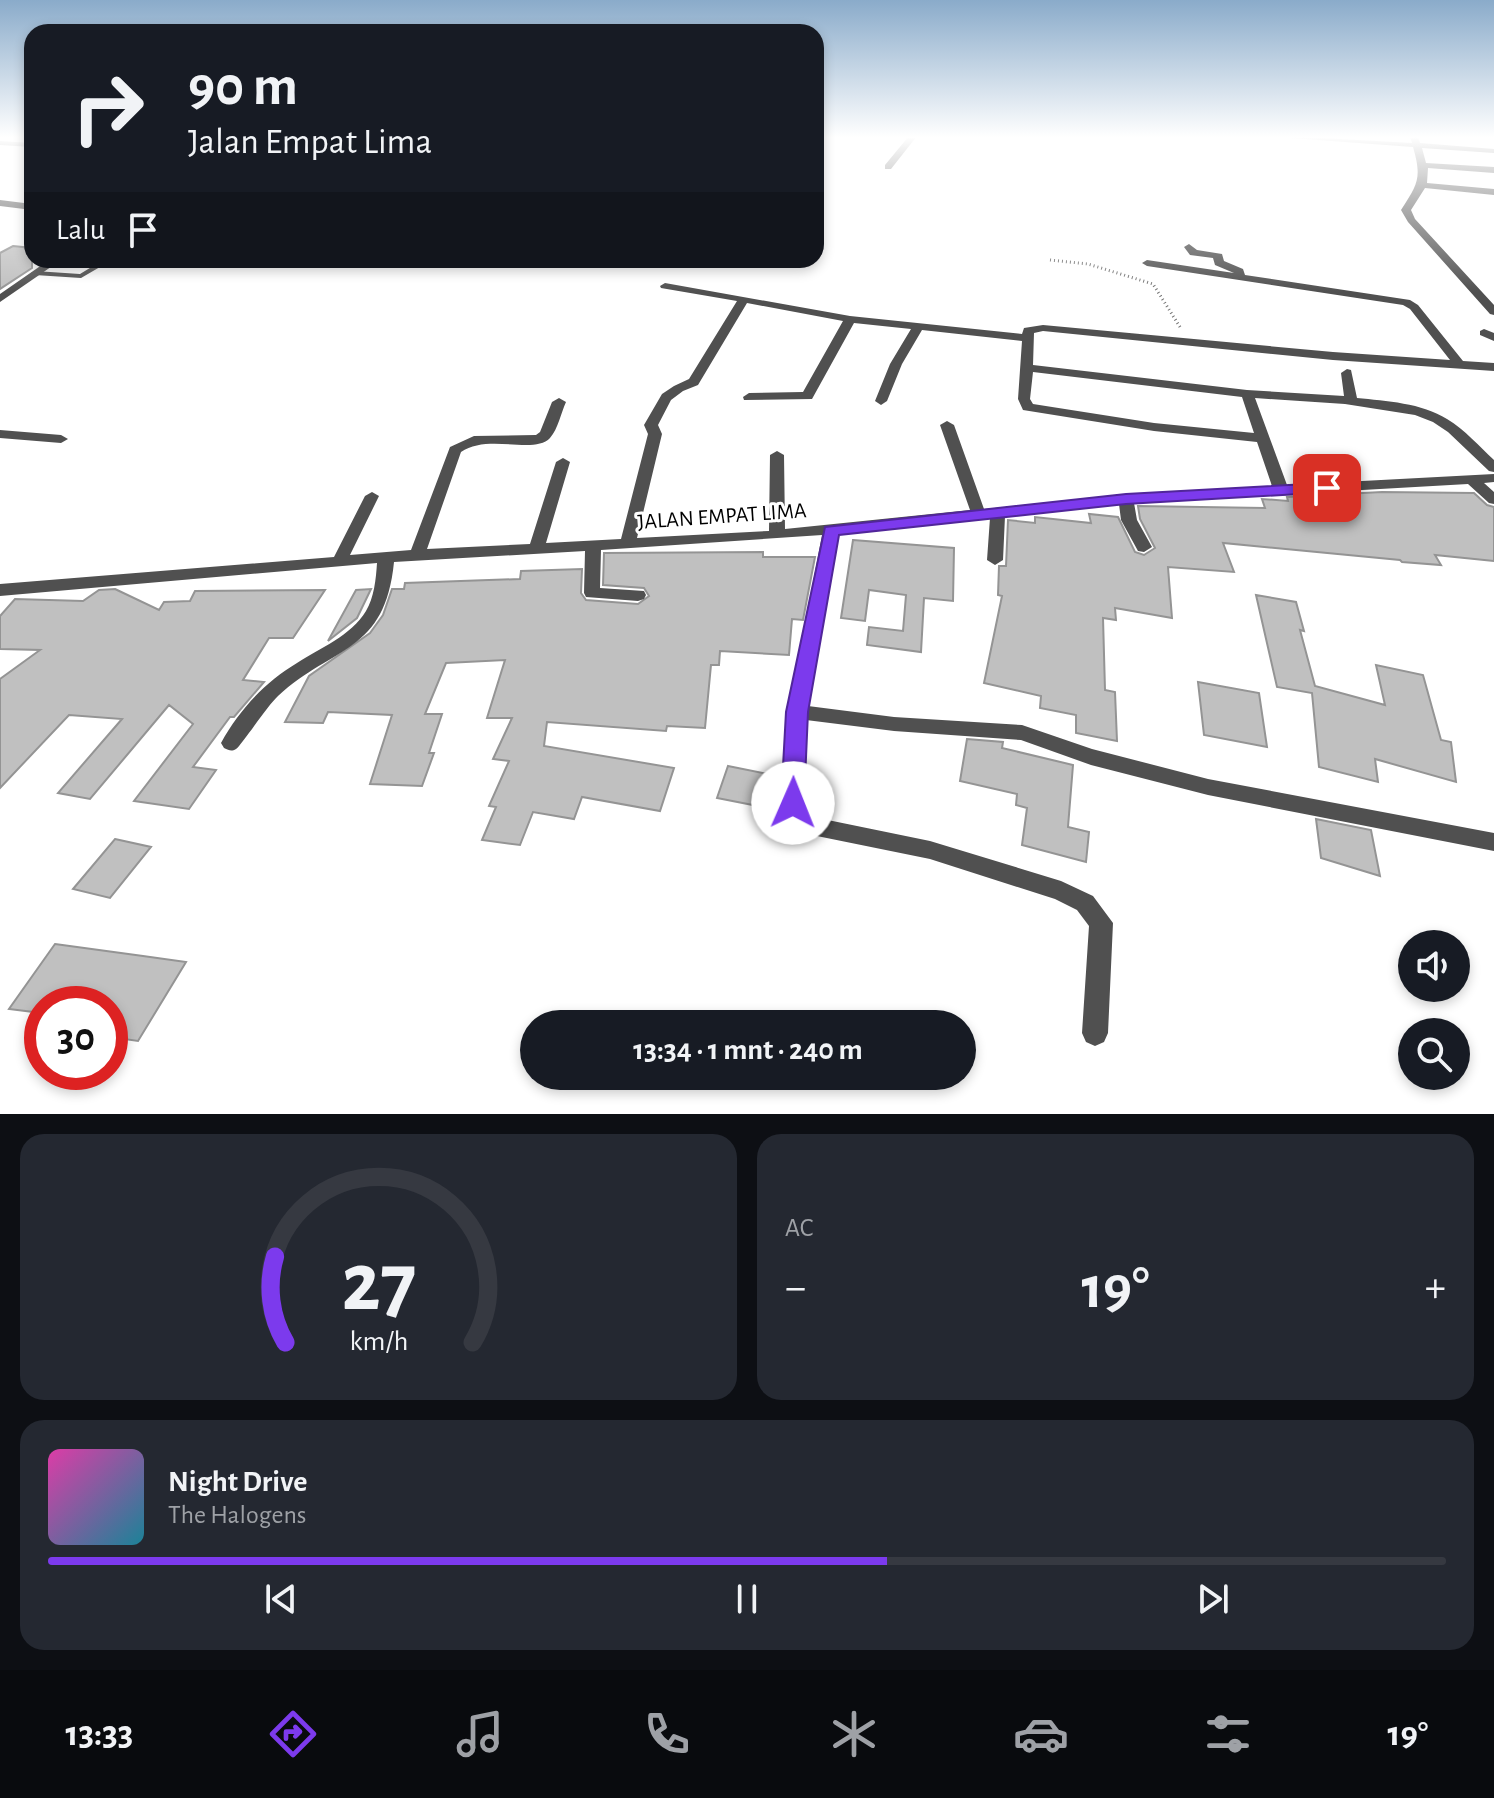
<!DOCTYPE html>
<html lang="id">
<head>
<meta charset="utf-8">
<style>
	:root { --surface:#171b24; --page:#242831; --text:#f1f3f6; --muted:#9ea1a6; --line:#363941; --accent:#7c3aed }
	body { margin:0; font-family:"Alegreya Sans",sans-serif; background:var(--page); color:var(--text); height:100vh; display:flex; flex-direction:column; font-size:30px; white-space:nowrap }
	* { box-sizing:border-box; margin:0 }
	p { font-size:26px; color:var(--muted) }
	.icon { flex:none; width:44px; height:44px; fill:none; stroke:currentColor; stroke-width:2; stroke-linecap:round; stroke-linejoin:round }
	.map { position:relative; height:1114px; overflow:hidden }
	.panel { display:flex; flex-direction:column; gap:20px; padding:20px; background:#0d0f14; flex:1 }
	.panel>* { flex:none }
	.guide { position:absolute; left:24px; top:24px; width:800px; height:244px; border-radius:24px; box-shadow:0 4px 12px #0003; background:#171b24; color:var(--text); overflow:hidden }
	.controls { position:absolute; left:1398px; top:930px; display:grid; gap:16px }
	.controls a { display:grid; place-items:center; width:72px; height:72px; border-radius:50%; background:var(--surface); box-shadow:0 4px 12px #0003; font-size:40px }
	.speed { position:absolute; left:24px; top:986px; display:flex; gap:16px; font-size:40px; font-weight:700; text-align:center }
	.speed>* { display:grid; place-content:center; width:104px; height:104px; border-radius:50%; background:var(--surface); box-shadow:0 4px 12px #0003; line-height:1 }
	.speed .limit { border:12px solid #d22; background:#fff; color:#111 }
	.pin { position:absolute; display:grid; place-items:center; width:68px; height:68px; color:#fff; margin:-34px; border-radius:16px; box-shadow:0 4px 12px #0006 }
	.me { position:absolute; width:88px; margin:-44px; rotate:1deg; stroke-linejoin:round; filter:drop-shadow(0 0 6px #0008) }
	.turn { display:flex; align-items:center; gap:28px; height:168px; padding:0 32px; font-size:36px }
	.turn .icon { width:104px; height:104px; stroke-width:2.5 }
	.turn b { display:block; font-size:56px; line-height:68px }
	.then { display:flex; align-items:center; height:76px; padding:0 32px; background:#0003; gap:16px; font-size:30px }
	.big { font-size:60px; font-weight:700; line-height:1.1 }
	.panel .widget { flex:1; display:flex; flex-direction:column; justify-content:center; gap:12px; min-width:0; padding:0 28px; border-radius:24px; background:var(--page) }
	.panel .dial { align-items:center; gap:0 }
	.dial svg { height:208px; overflow:visible; fill:none; stroke:var(--line); stroke-width:7; stroke-linecap:round; text-anchor:middle }
	.dial text { fill:var(--text); stroke:none }
	.song { display:flex; align-items:center; gap:24px }
	.cover { width:96px; height:96px; border-radius:12px; background:linear-gradient(135deg,hsl(320 70% 55%),hsl(190 70% 35%)) }
	.played { height:8px; border-radius:4px; background:linear-gradient(90deg,var(--accent) 60%,var(--line) 60%) }
	.keys { display:flex; justify-content:space-around; direction:ltr }
	.heat { display:flex; justify-content:space-between; align-items:center; font-size:44px; direction:ltr }
	.panel .tiles { flex:1; display:grid; gap:20px; grid-template-columns:1fr 1fr }
	.widget:last-child { grid-column:span 2 }
	.trip { position:absolute; left:520px; top:1010px; width:456px; height:80px; border-radius:40px; background:var(--surface); box-shadow:0 4px 12px #0003; font-weight:700; line-height:80px; text-align:center }
	.tabs { display:flex; height:128px; justify-content:space-around; align-items:center; background:#090b0e; color:var(--muted) }
	.tabs .icon { width:56px; height:56px }
	.tabs .selected { color:var(--accent) }
	.tabs b { font-size:36px; color:var(--text) }
	.map>svg:first-child { display:block }
</style>
</head>
<body>
<div class="map">
<svg width="1494" height="1114" viewBox="0 0 1494 1114">
	<rect width="100%" height="100%" fill="#fff"/>
	<!-- building -->
	<path fill="#c0c0c0" stroke="#949494" stroke-width="2" d="M13,246L32,248V268L0,289V253Z
		M1382,492L1474,493L1487,505L1494,507V561L1435,555L1441,565L1402,562L1400,560L1223,543L1234,572L1168,567L1172,618L1115,608L1116,620L1103,618L1105,690L1115,692L1117,741L1076,733V715L1040,708L1041,696L984,683L1002,596L998,595L999,566H1006L1008,520L1035,523V517L1091,523L1089,514L1118,517L1135,552L1144,555L1155,548L1140,519L1138,506L1265,508L1262,499L1288,501L1287,497Z
		M853,540L954,548L953,601L924,598L921,652L867,645L869,627L903,631L906,595L869,590L865,621L841,618Z
		M763,552V557H815L803,620L792,619L789,655L720,651L719,665H711L705,728L667,726L666,731L547,722L544,746L674,768L660,811L582,797L574,819L533,812L520,845L482,840L496,807L489,806L509,761L493,759L512,718H487L505,660L446,663L425,714H442L429,753H434L422,786L370,784L392,715L328,712L323,723L285,722L309,676L370,633L383,615L392,589H404L405,583L520,579L521,571L582,569L581,593L586,600L638,604L649,596L644,588L603,585L604,553Z
		M115,589L159,610L164,602L190,601L195,591L325,590L293,638H269L243,680L264,682L234,717H230L193,767L216,770L189,809L134,801L193,724L169,705L90,799L58,793L122,719L69,715L0,788V679L40,650L0,649V616L15,599L83,601L99,590Z
		M371,589L357,618L328,641L356,590Z
		M1256,595L1296,602L1304,631L1300,630L1315,686L1385,705L1376,665L1423,675L1441,740L1451,742L1456,782L1375,759L1378,782L1319,767L1312,693L1277,687Z
		M1198,682L1259,693L1267,747L1204,735Z
		M967,739L1003,742L1002,748L1073,765L1068,827L1089,832L1086,862L1022,845L1027,808L1016,805L1017,794L960,781Z
		M728,766L768,774L758,806L717,798Z
		M1316,819L1371,830L1380,876L1321,858Z
		M115,839L151,847L110,898L73,889Z
		M55,944L143,956L186,962L138,1041L110,1037V1004H42V1013L9,1009Z"/>
	<g fill="none" stroke-linecap="round" stroke-linejoin="round">
		<!-- path -->
		<path stroke="#727272" stroke-width="3" stroke-dasharray="1 3" stroke-linecap="butt" d="M1050,260L1088,264L1153,284L1180,327"/>
		<!-- lane -->
		<path fill="#505050" fill-rule="evenodd" d="M103,260H112L81,278L35,275L31,273L35,271L80,274Z"/>
		<!-- street -->
		<path fill="#505050" fill-rule="evenodd" d="M909,136H917L891,169H885V165Z
			M1287,136L1412,143L1410,136H1418L1420,143L1494,149V153L1422,148L1426,163L1494,167V173L1428,168L1427,183L1494,189V195L1425,188L1411,210L1415,219L1494,305V315L1490,314L1408,222L1401,210C1418,184 1422,178 1413,147L1291,138Z
			M0,141L32,143V147L0,145Z
			M0,200L32,204V210L0,206Z
			M1189,244L1197,250L1222,254L1224,261L1243,269L1245,275L1410,300L1418,305L1463,361L1494,363V371L1333,360L1043,331L1034,333L1033,365L1247,390L1344,396L1341,373L1347,369L1351,370L1357,398C1386,401 1422,403 1447,419C1465,430 1479,446 1494,460V472L1489,471L1448,432L1433,422L1415,415L1345,404L1255,398L1287,485L1494,474V482L1484,483L1494,492V504L1489,503L1468,484L1134,503L1137,520L1152,547L1144,552L1138,551L1121,520L1119,504L1005,516L1003,560L995,565L987,560L990,518L838,533L808,706L894,717L1022,725L1092,749L1208,779L1494,833V851L1208,795L1091,765L1021,740L894,731L806,720L803,801L818,818L930,841L1061,881L1093,896L1113,923L1108,1033L1104,1042L1095,1046L1086,1042L1082,1033L1089,926L1077,910L1055,899L930,859L812,835C800,831 789,815 783,803L788,712L822,535L601,550L600,588L644,591L646,595L644,599L638,601L586,597L584,593L585,551L394,562C385,653 334,645 278,696C268,705 240,747 236,749C231,752 229,750 224,748L221,743C239,710 265,682 297,663C320,648 351,636 366,611C374,598 376,579 377,563L0,596V584L334,557L365,496L372,492L379,496L350,555L411,550L450,447L474,436L536,435L540,432L552,402L559,398L566,402C561,413 558,429 550,438C534,455 488,433 461,452L427,549L530,544L556,462L563,458L570,462L546,543L621,539L648,434L644,425L662,394L674,386L689,379L737,301L661,288L660,286L665,283L850,316L1022,334L1024,328L1043,325L1333,352L1450,360L1410,309L1403,305L1147,266L1142,263L1147,260L1234,273L1215,265L1213,258L1190,255L1184,247ZM747,303L843,321L803,392L749,393L743,397L744,400L812,399L854,323L911,329L890,364L875,401L881,405L887,401L902,364L922,330L1022,341L1018,399L1023,410L1154,431L1257,442L1272,486L1126,495L984,509L954,425L947,421L940,425L970,510L785,529L784,455L777,451L770,455L769,531L637,538L662,434L658,425L671,400L683,391L698,385ZM1033,372L1242,397L1254,433L1154,423L1033,404L1030,399Z
			M49,260H61L0,302V294Z
			M1484,329L1494,333V341L1480,335V331Z
			M0,430L61,435L68,439L61,443L0,438Z"/>
	</g>
	<!-- sky -->
	<linearGradient id="sky" x2="0" y2="1"><stop stop-color="#8aabca"/><stop offset="0.47" stop-color="#fff"/><stop offset="1" stop-color="#fff" stop-opacity="0"/></linearGradient>
	<rect width="1494" height="292" fill="url(#sky)"/>
	<!-- route -->
	<path fill="#7c3aed" stroke="#51269a" stroke-width="2" d="M1327,483L1335,488L1333,492L1126,504L839,535L808,712L804,803L801,810L793,813L784,810L781,803L786,712L825,527L1126,494Z"/>
	<g text-anchor="middle" dominant-baseline="central" stroke-width="6" stroke-linejoin="round" paint-order="stroke">
		<!-- street labels -->
		<g font-size="22" fill="#000" stroke="#fff">
			<text transform="translate(722 516) rotate(-4)">JALAN EMPAT LIMA</text>
		</g>
	</g>
</svg>
<div class="controls">
<a><svg class="icon" aria-label="sound" viewBox="0 0 24 24"><path d="M4 9h4l5-4v14l-5-4H4zM17 9q2 3 0 6"/></svg></a>
<a><svg class="icon" aria-label="search" viewBox="0 0 24 24"><circle cx="10" cy="10" r="6"/><path d="M15 15l6 6"/></svg></a>
</div>
<div class="speed"><div class="limit">30</div></div>
<div class="pin" style="left:1327px;top:488px;background:#d93025"><svg class="icon" aria-label="arrive" viewBox="0 0 24 24"><path d="M6 21V4h12l-3 4 3 4H6"/></svg></div>
<svg class="me" style="left:793px;top:803px" viewBox="-20 -20 40 40"><circle r="19" fill="#fff"/><path d="M0-13L10 11 0 6-10 11z" fill="#7c3aed"/></svg>
<div class="trip">13:34 · 1 mnt · 240 m</div>
<div class="guide">
<div class="turn"><svg class="icon" aria-label="right" viewBox="0 0 24 24"><path d="M7 20v-9h11M14 6l5 5-5 5"/></svg><div><b>90 m</b>Jalan Empat Lima</div></div>
<div class="then">Lalu<svg class="icon" aria-label="arrive" viewBox="0 0 24 24"><path d="M6 21V4h12l-3 4 3 4H6"/></svg></div>
</div>
</div>
<section class="panel">
<div class="tiles">
<div class="widget dial"><svg viewBox="0 0 100 80">
<path d="M14 69A42 42 0 1 1 86 69"/>
<path d="M14 69A42 42 0 0 1 10 36" stroke="#7c3aed"/>
<text x="50" y="56" font-size="32" font-weight="700">27</text>
<text x="50" y="72" font-size="11">km/h</text>
</svg></div>
<div class="widget"><p>AC</p>
<div class="heat"><a>−</a><b class="big">19°</b><a>+</a></div>
</div>
<div class="widget">
<div class="song"><i class="cover"></i><div><b>Night Drive</b><p>The Halogens</p></div></div>
<div class="played"></div>
<div class="keys"><svg class="icon" aria-label="previous" viewBox="0 0 24 24"><path d="M18 5L8 12l10 7zM5 5v14"/></svg><svg class="icon" aria-label="pause" viewBox="0 0 24 24"><path d="M8 5v14M16 5v14"/></svg><svg class="icon" aria-label="next" viewBox="0 0 24 24"><path d="M6 5l10 7-10 7zM19 5v14"/></svg></div>
</div>
</div>
</section>
<nav class="tabs">
<b>13:33</b>
<svg class="icon selected" aria-label="directions" viewBox="0 0 24 24"><path d="M12 3l9 9-9 9-9-9zM9 14v-3h6M13 9l2 2-2 2"/></svg>
<svg class="icon" aria-label="music" viewBox="0 0 24 24"><path d="M9 18V5l10-2v13"/><circle cx="6" cy="18" r="3"/><circle cx="16" cy="16" r="3"/></svg>
<svg class="icon" aria-label="phone" viewBox="0 0 24 24"><path d="M5 4h4l2 5-3 2q2 4 5 5l2-3 5 2v4C11 20 4 13 5 4z"/></svg>
<svg class="icon" aria-label="climate" viewBox="0 0 24 24"><path d="M12 3v18M4 7l16 10M4 17L20 7"/></svg>
<svg class="icon" aria-label="car" viewBox="0 0 24 24"><path d="M5 17H2v-5l4-1 3-4h7l3 4 3 1v5h-3M9 17h6M6 11h13"/><circle cx="7" cy="17" r="2"/><circle cx="17" cy="17" r="2"/></svg>
<svg class="icon" aria-label="filters" viewBox="0 0 24 24"><path d="M4 7h16M4 17h16"/><circle cx="9" cy="7" r="2"/><circle cx="15" cy="17" r="2"/></svg>
<b>19°</b>
</nav>
</body>
</html>
